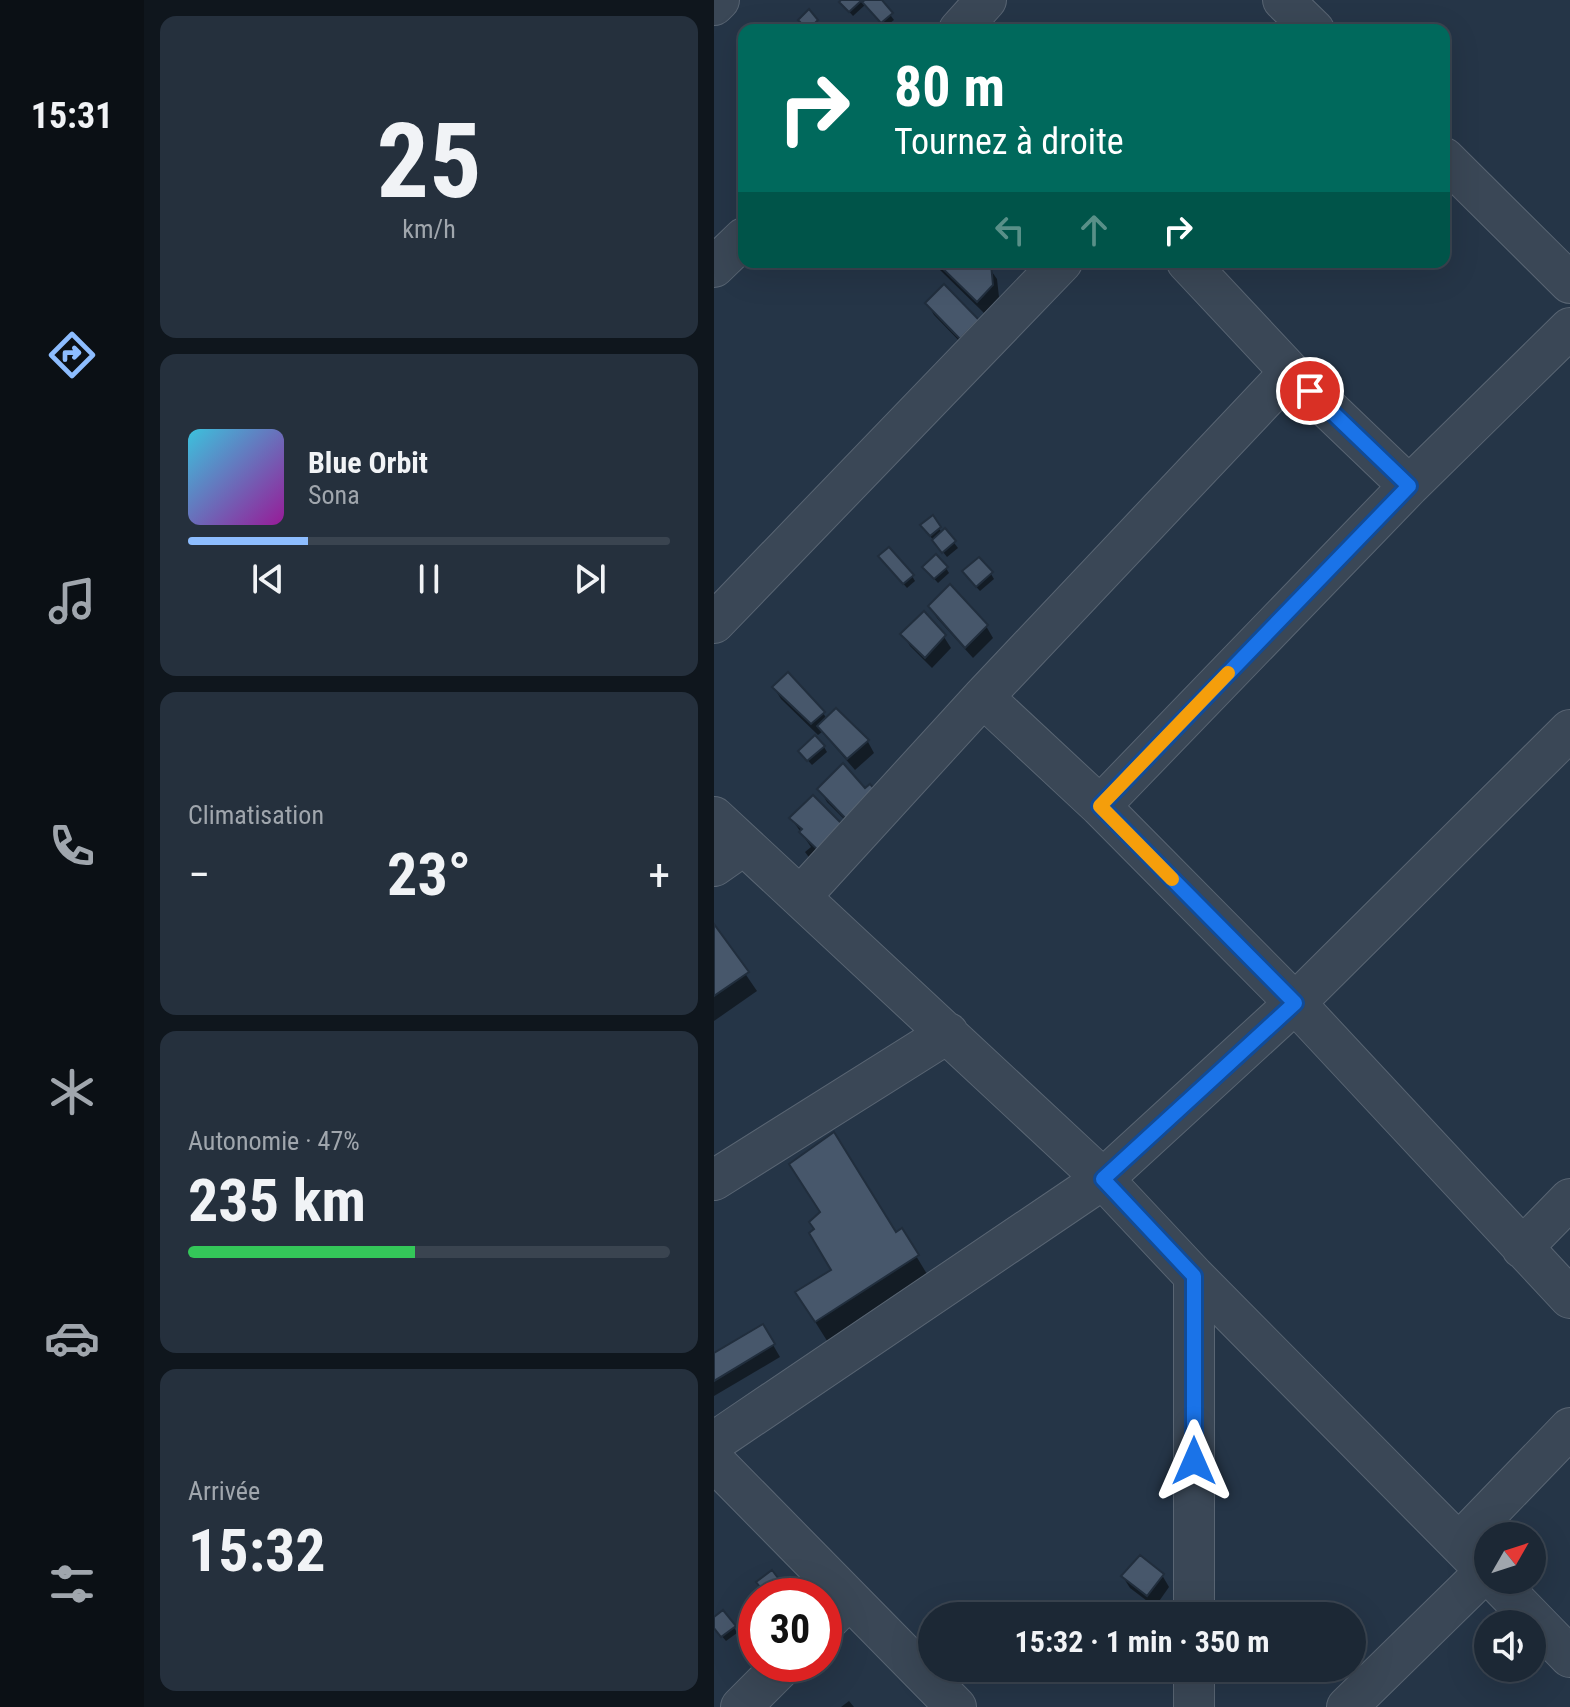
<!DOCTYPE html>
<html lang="fr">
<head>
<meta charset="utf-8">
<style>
	:root { --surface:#1c2835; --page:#25303d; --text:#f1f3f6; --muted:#a0a6ad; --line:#3a4450; --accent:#8dbdff }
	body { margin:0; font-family:"Roboto Condensed",sans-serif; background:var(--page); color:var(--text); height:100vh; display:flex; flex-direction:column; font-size:30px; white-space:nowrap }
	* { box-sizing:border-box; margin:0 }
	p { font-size:26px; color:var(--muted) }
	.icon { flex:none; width:44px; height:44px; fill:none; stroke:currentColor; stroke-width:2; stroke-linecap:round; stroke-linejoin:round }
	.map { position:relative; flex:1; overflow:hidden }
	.panel { display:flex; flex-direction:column; gap:16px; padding:16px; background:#0f161d; width:570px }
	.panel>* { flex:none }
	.banner { position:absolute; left:24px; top:24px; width:712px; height:244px; border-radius:16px; box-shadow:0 8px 32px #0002,0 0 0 2px var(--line); background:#00695c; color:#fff; overflow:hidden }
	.needle { width:52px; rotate:51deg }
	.controls { position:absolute; left:760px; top:1522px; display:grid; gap:16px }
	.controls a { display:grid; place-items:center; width:72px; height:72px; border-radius:50%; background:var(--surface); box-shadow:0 8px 32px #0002,0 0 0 2px var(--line); font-size:40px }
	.speed { position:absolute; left:24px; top:1578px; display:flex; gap:16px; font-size:40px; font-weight:700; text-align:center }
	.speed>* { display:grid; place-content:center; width:104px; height:104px; border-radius:50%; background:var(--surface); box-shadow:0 8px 32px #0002,0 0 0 2px var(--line); line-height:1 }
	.speed .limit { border:12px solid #d22; background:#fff; color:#111 }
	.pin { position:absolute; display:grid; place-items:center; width:68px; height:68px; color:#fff; margin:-34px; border:4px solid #fff; border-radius:50%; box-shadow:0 2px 8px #0007 }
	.me { position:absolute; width:88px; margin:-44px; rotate:0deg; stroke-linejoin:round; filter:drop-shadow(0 0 6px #0008) }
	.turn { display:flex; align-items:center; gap:28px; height:168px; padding:0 24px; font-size:36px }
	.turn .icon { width:104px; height:104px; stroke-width:2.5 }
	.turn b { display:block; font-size:56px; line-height:68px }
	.lanes { display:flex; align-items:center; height:76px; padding:0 24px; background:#0003; justify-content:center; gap:40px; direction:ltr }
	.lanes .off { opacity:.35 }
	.big { font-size:60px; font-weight:700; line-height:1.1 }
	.panel .widget { flex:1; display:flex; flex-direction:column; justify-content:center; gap:12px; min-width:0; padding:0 28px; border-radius:16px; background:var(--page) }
	.panel .dial { align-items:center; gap:0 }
	.dial b { font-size:104px; line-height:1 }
	.song { display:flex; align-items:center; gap:24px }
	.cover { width:96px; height:96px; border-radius:12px; background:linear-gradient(135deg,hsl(190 70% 55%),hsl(300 70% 35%)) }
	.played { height:8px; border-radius:4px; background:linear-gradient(90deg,var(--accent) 25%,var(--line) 25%) }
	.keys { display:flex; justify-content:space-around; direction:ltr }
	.heat { display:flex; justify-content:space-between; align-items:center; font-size:44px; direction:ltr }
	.charge { height:12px; border-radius:6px; background:linear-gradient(90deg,#34c759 47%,var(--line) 0) }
	.trip { position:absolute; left:204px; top:1602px; width:448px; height:80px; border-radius:40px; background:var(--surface); box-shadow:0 8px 32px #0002,0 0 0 2px var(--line); font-weight:700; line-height:80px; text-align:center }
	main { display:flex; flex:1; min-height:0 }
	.tab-bar { display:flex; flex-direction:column; width:144px; justify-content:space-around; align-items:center; background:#0b1015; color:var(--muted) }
	.tab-bar .icon { width:56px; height:56px }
	.tab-bar .selected { color:var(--accent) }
	.tab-bar b { font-size:36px; color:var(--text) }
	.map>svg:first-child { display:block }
</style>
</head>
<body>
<main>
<nav class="tab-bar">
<b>15:31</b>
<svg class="icon selected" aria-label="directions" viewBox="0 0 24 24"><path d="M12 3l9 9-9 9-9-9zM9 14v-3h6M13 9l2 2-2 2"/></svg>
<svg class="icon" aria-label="music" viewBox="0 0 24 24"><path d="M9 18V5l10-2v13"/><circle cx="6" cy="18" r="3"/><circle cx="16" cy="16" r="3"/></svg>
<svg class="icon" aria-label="phone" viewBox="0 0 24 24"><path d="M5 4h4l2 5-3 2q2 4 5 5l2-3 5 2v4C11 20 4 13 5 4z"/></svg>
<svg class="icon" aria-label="climate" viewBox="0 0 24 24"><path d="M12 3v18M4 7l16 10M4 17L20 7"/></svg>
<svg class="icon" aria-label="car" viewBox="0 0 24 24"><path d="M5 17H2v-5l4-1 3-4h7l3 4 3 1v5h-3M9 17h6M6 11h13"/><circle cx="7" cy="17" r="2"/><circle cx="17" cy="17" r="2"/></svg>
<svg class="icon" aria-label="filters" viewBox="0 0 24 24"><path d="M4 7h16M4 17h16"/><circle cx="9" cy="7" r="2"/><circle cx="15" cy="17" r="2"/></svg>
</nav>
<section class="panel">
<div class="widget dial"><b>25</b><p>km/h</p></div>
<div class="widget">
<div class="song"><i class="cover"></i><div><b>Blue Orbit</b><p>Sona</p></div></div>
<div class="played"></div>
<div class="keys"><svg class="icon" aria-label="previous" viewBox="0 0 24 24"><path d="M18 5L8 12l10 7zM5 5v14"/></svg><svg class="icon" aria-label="pause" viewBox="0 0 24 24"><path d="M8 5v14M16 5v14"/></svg><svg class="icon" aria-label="next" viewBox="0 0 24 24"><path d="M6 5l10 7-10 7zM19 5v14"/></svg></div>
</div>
<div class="widget"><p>Climatisation</p>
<div class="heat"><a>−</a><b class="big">23°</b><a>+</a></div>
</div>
<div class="widget"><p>Autonomie · 47%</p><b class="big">235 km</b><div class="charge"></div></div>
<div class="widget"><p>Arrivée</p><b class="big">15:32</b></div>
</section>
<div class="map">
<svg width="856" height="1707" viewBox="0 0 856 1707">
	<rect width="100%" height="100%" fill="#253547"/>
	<!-- shadow -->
	<path fill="#0007" d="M130,0H165L180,20L171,27L152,4L139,16L131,7Z
		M103,21L106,26L102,30H94L90,25Z
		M222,262H271L283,279L285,297L270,313L226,270Z
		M230,287L253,349L220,315L213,303Z
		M218,518L228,533L231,531L244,548L233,557L212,531Z
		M170,562L198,576L201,581L193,588Z
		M232,568L235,573L224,583L214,572Z
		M277,574L280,579L266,591L253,577Z
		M216,606L272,626L279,638L259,658L223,618Z
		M189,634L230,637L237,648L218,668L196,646Z
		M60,688L109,713L113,719L122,711L154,742L160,753L141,770L108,732L104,735L67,699Z
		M110,747L113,752L98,765L90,756Z
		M106,790L175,813L149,838L113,802Z
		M77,818L134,832L103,868L91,852L97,847Z
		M0,928L43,991L0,1021Z
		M187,1231L216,1279L115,1344L83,1293Z
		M48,1326L66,1357L0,1396V1355Z
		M57,1573L71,1593L68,1596H54Z
		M448,1575L455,1587L441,1607L416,1588L409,1577Z
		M0,1620L20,1627L23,1633L12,1641L0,1627Z
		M135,1701L140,1707H127Z"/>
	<!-- building -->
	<path fill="#47576b" stroke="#212e3d" stroke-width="2" d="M127,0H148L135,12L125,2Z
		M151,0H168L179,13L167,23L148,2Z
		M95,9L104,20L94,30L84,20Z
		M222,262H274L277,264L279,285L263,302Z
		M230,284L265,320L246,339L211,303Z
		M219,515L227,527L216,536L206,525Z
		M231,528L242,541L228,553L218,540Z
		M175,547L200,575L189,584L164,556Z
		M222,554L234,567L220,579L208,567Z
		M265,557L279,572L262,587L248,571Z
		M236,584L274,625L251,648L214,606Z
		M210,611L232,635L211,658L186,634Z
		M74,672L111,712L97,724L58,687Z
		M122,708L155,740L133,759L103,726Z
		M101,735L111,746L93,761L84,751Z
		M129,763L151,788L156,784L170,800L141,828L103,789Z
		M99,795L135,831L108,854L85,832L88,829L75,818Z
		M0,924L35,972L0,996Z
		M120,1132L182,1232L188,1228L205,1255L101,1322L81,1292L117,1270L95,1233L100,1229L95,1222L106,1212L75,1164Z
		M49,1324L61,1344L0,1381V1353Z
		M426,1555L450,1574L433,1596L407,1576Z
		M58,1570L70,1586L58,1596H53L42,1582Z
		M9,1610L22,1626L7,1637L0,1628V1617Z"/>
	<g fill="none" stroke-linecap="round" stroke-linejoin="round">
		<defs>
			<path id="minor" d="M569,0L600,30
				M0,5L5,0
				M245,30L272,0
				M730,158L856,283
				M473,262L576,372L695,486
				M0,267L30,238
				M0,623L348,262
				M269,697L386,806L581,1003L856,1298
				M386,806L695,486L856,328
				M0,817L389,1179L480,1276L774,1573
				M0,866L30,845
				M87,896L269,697L576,372
				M0,1180L234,1033
				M808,1248L856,1199
				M480,1276V1616
				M0,1442L389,1179L581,1003L856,730
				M0,1461L242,1707
				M746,1542L856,1428
				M781,1580L856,1657
				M110,1624L134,1600
				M480,1668V1707
				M27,1707L70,1664
				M633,1707L772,1571"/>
		</defs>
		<!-- minor casing -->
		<use href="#minor" stroke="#596573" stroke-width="42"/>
		<!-- minor -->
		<use href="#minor" stroke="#3a4756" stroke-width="40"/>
	</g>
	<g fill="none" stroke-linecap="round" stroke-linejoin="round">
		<defs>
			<path id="route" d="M480,1461V1276L389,1179L581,1003L386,806L695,486L596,391"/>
		</defs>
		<!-- route casing -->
		<use href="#route" stroke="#114b97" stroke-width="20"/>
		<!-- route -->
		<use href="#route" stroke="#1a73e8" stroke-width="14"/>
		<!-- slow -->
		<path stroke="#f59e0b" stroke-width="14" d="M458,879L386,806L514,673"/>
	</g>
</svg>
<div class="controls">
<a><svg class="needle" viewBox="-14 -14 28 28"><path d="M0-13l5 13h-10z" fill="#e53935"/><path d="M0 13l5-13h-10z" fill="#a0a6ad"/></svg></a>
<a><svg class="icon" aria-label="sound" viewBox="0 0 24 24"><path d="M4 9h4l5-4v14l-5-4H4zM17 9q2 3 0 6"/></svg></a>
</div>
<div class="speed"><div class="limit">30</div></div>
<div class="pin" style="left:596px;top:391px;background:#d93025"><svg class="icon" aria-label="arrive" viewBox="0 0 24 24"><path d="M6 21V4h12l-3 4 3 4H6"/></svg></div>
<svg class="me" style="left:480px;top:1461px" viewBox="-20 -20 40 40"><path d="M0-17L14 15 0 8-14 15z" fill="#1a73e8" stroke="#fff" stroke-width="4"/></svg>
<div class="trip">15:32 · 1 min · 350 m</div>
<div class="banner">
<div class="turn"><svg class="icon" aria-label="right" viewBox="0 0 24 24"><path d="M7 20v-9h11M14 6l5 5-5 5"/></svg><div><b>80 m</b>Tournez à droite</div></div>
<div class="lanes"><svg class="icon off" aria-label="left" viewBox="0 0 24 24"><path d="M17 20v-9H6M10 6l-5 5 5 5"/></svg><svg class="icon off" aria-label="ahead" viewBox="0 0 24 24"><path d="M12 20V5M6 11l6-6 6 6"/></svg><svg class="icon" aria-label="right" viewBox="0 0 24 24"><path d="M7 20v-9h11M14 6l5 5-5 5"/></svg></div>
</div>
</div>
</main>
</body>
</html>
